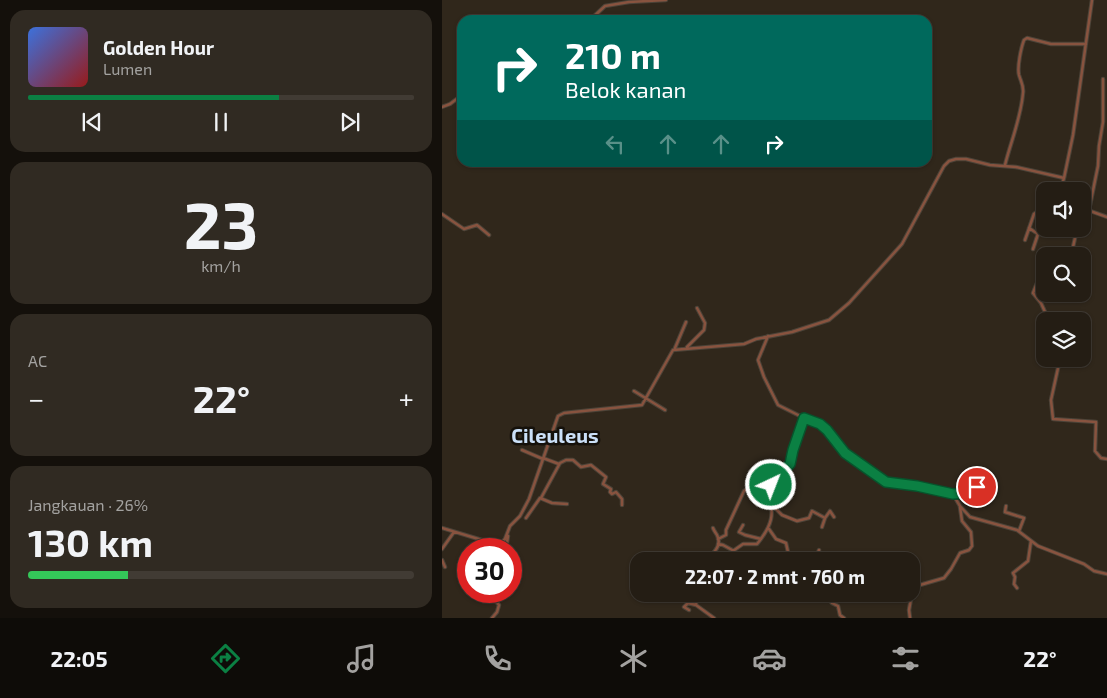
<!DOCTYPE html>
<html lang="id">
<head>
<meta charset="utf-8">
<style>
	:root { --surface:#241d14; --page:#302a22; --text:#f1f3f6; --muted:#a3a2a0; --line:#413b34; --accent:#0b8043 }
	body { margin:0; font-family:"Exo 2",sans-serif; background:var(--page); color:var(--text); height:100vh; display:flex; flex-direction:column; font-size:19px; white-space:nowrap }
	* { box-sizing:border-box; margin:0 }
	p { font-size:16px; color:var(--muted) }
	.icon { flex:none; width:28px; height:28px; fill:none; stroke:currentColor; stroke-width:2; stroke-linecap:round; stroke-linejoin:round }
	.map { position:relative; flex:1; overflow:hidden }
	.sheet { display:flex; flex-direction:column; gap:10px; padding:10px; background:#14100b; width:442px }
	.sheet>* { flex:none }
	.banner { position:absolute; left:15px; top:15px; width:475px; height:152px; border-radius:15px; box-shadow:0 1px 4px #0004,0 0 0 1px var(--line); background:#00695c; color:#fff; overflow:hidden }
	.tools { position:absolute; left:594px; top:182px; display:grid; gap:10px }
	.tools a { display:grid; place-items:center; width:55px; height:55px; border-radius:10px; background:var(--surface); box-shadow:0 1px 4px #0004,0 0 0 1px var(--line); font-size:25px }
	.speed { position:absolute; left:15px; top:538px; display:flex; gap:10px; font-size:25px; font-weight:700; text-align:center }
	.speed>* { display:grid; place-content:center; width:65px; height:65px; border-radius:50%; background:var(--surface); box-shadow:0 1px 4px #0004,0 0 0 1px var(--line); line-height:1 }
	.speed .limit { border:8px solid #d22; background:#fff; color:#111 }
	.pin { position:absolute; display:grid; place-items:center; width:42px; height:42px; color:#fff; margin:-21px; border:2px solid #fff; border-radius:50%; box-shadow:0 1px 5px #0007 }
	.me { position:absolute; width:55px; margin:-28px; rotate:43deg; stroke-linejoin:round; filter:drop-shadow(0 0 4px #0008) }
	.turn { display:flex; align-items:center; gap:18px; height:105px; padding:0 25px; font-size:22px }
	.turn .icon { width:65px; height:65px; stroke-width:2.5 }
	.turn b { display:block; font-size:35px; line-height:42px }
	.lanes { display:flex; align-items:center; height:48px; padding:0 25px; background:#0003; justify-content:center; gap:25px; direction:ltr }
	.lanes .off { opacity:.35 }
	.big { font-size:38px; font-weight:700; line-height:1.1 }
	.sheet .widget { flex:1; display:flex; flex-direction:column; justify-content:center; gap:8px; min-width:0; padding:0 18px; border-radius:15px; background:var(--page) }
	.sheet .dial { align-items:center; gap:0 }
	.dial b { font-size:65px; line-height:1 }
	.song { display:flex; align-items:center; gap:15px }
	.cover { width:60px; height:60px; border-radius:8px; background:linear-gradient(135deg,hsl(220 70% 55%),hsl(0 70% 35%)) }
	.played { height:5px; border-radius:2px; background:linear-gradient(90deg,var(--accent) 65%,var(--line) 65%) }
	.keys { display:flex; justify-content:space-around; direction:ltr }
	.heat { display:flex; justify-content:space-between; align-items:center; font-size:28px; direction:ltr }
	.charge { height:8px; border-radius:4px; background:linear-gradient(90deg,#34c759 26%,var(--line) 0) }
	.trip { position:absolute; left:188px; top:552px; width:290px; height:50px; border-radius:15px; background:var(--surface); box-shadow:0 1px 4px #0004,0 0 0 1px var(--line); font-weight:700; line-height:50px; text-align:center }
	.dock { display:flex; height:80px; justify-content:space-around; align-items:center; background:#0e0c08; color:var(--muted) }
	.dock .icon { width:35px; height:35px }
	.dock .current { color:var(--accent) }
	.dock b { font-size:22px; color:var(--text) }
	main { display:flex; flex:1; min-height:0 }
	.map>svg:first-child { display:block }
</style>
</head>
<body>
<main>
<section class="sheet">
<div class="widget">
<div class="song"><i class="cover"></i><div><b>Golden Hour</b><p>Lumen</p></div></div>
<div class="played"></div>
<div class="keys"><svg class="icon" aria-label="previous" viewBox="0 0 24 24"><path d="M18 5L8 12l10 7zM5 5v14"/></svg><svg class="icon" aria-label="pause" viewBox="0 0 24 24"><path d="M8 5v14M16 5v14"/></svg><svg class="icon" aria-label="next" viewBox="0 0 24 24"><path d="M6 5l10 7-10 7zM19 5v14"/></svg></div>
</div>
<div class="widget dial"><b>23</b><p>km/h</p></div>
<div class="widget"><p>AC</p>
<div class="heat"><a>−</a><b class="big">22°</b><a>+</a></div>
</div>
<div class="widget"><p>Jangkauan · 26%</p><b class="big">130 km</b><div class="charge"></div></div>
</section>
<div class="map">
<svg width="665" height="618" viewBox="0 0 665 618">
	<rect width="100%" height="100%" fill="#30271b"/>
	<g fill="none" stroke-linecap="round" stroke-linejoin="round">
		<defs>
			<path id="minor" d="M148,20L163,6L187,2L224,0
				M0,107L8,104L20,95
				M563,165C569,141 579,118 581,93C582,86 579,82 577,75C575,67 579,48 582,40L585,38L609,44H644
				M618,191L622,178
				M640,208L665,217
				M647,210L656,166L657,146L661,122V79
				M0,214L22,229L35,225L47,235
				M587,228L596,234L591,249
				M583,240L592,214L596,211L602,212
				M629,256L635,229
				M602,273L597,278L591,293L599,303L603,312L600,339L602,342
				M245,347L262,330L263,323L255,308
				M233,348L244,322
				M618,359L609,400L611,419L654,422L653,451L659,458L665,459
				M192,391L223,410
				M362,418L378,424L385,429L403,453L444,482L475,486L511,494L518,506L528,517L575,530L596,546L642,564L652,571L665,574
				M80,450L101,459
				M101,458L117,464
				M511,494L531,493L535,487
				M99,498L118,463L124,460H131L139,467L149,465L164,477L161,484L169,489L168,492L170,494L174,492L180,499V505
				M564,506L563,512L582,518L577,531
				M329,508L334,509L340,515L355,521L367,518L370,511L383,518L388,511L392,517
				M84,518L98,498L110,503L125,504
				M301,525L297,532L303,535L319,539
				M380,527L383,518
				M0,528L53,544L59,543L63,539L68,526L78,516L87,499L116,416L122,413L200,405L231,350L302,344L314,339L350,332L387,320L407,303L460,244L502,166L507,161L514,159H524L548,165L574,167L622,178L631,135L650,0
				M327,529L334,539L344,543L348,561
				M276,539L284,535V530L302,491C308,486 317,488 324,492
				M276,544L281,545L292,551
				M0,549L12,532
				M64,549L66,536
				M0,560L3,567
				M260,561C269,556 281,547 275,535C274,533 272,531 271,528
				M282,561L288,553L301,544H315C329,527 335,513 324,492L349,464L351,450L362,418L336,405L322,377L316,360L326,336
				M373,561L377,550
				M575,588L572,584L573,577L571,573L586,561L589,541
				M234,594L244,600L246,603L254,605
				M258,594L254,601V605L272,618
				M383,594L390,603L396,606L398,615L402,618
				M246,603L242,607L247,610
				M50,618L55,612L57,605L52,599L55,591
				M468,618L467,610L471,587L502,578L509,569L518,553L527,550L530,546L529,532L520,521L518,507"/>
		</defs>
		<!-- minor casing -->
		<use href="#minor" stroke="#4b4338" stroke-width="4.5"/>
		<!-- minor -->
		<use href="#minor" stroke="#88533f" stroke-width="2.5"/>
	</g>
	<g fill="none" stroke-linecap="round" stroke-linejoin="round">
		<defs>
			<path id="route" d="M329,485L348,464L351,450L362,418L378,424L385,430L403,453L444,482L475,486L511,494L531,493L535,487"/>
		</defs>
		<!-- route casing -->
		<use href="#route" stroke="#07532c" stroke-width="12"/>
		<!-- route -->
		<use href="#route" stroke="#0b8043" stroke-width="9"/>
	</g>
	<g text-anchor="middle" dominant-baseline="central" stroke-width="5" stroke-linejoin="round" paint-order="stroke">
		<!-- quarter labels -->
		<g font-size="20" font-weight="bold" fill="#cbe0f8" stroke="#15110b">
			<text x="113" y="435">Cileuleus</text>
		</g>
	</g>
</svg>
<div class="tools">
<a><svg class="icon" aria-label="sound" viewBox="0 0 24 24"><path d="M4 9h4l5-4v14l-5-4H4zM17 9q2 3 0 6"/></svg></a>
<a><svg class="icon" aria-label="search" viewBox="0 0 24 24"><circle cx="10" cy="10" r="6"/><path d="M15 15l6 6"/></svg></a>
<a><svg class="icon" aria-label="layers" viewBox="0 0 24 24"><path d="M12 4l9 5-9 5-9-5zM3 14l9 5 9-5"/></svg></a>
</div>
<div class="speed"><div class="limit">30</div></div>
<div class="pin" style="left:535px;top:487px;background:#d93025"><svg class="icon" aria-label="arrive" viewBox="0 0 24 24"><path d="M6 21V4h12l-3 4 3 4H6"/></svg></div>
<svg class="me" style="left:329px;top:485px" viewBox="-20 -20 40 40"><circle r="17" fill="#0b8043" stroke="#fff" stroke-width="3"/><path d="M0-11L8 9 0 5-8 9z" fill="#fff"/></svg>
<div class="trip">22:07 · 2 mnt · 760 m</div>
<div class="banner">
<div class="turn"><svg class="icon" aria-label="right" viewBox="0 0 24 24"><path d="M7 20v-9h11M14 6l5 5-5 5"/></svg><div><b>210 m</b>Belok kanan</div></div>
<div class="lanes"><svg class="icon off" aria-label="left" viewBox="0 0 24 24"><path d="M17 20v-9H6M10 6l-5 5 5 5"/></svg><svg class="icon off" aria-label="ahead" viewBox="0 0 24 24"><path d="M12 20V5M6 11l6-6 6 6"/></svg><svg class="icon off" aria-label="ahead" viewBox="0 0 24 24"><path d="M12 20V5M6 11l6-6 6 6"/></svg><svg class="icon" aria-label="right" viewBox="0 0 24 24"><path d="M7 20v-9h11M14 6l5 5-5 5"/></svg></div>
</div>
</div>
</main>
<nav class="dock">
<b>22:05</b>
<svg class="icon current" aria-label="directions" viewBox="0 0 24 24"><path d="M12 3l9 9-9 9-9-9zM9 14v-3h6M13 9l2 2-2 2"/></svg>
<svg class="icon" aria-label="music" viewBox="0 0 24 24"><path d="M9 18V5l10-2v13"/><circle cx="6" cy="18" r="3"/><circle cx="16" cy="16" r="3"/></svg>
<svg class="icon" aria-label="phone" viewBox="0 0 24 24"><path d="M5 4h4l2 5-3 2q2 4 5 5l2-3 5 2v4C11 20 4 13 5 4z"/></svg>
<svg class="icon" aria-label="climate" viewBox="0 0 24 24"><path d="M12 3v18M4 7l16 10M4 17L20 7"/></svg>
<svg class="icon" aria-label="car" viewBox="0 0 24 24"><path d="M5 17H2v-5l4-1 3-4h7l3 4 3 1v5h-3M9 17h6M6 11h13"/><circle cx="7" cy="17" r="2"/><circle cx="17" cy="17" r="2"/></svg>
<svg class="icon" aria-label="filters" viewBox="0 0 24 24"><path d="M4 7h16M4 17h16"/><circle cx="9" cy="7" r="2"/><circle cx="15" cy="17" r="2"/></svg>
<b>22°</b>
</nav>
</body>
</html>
